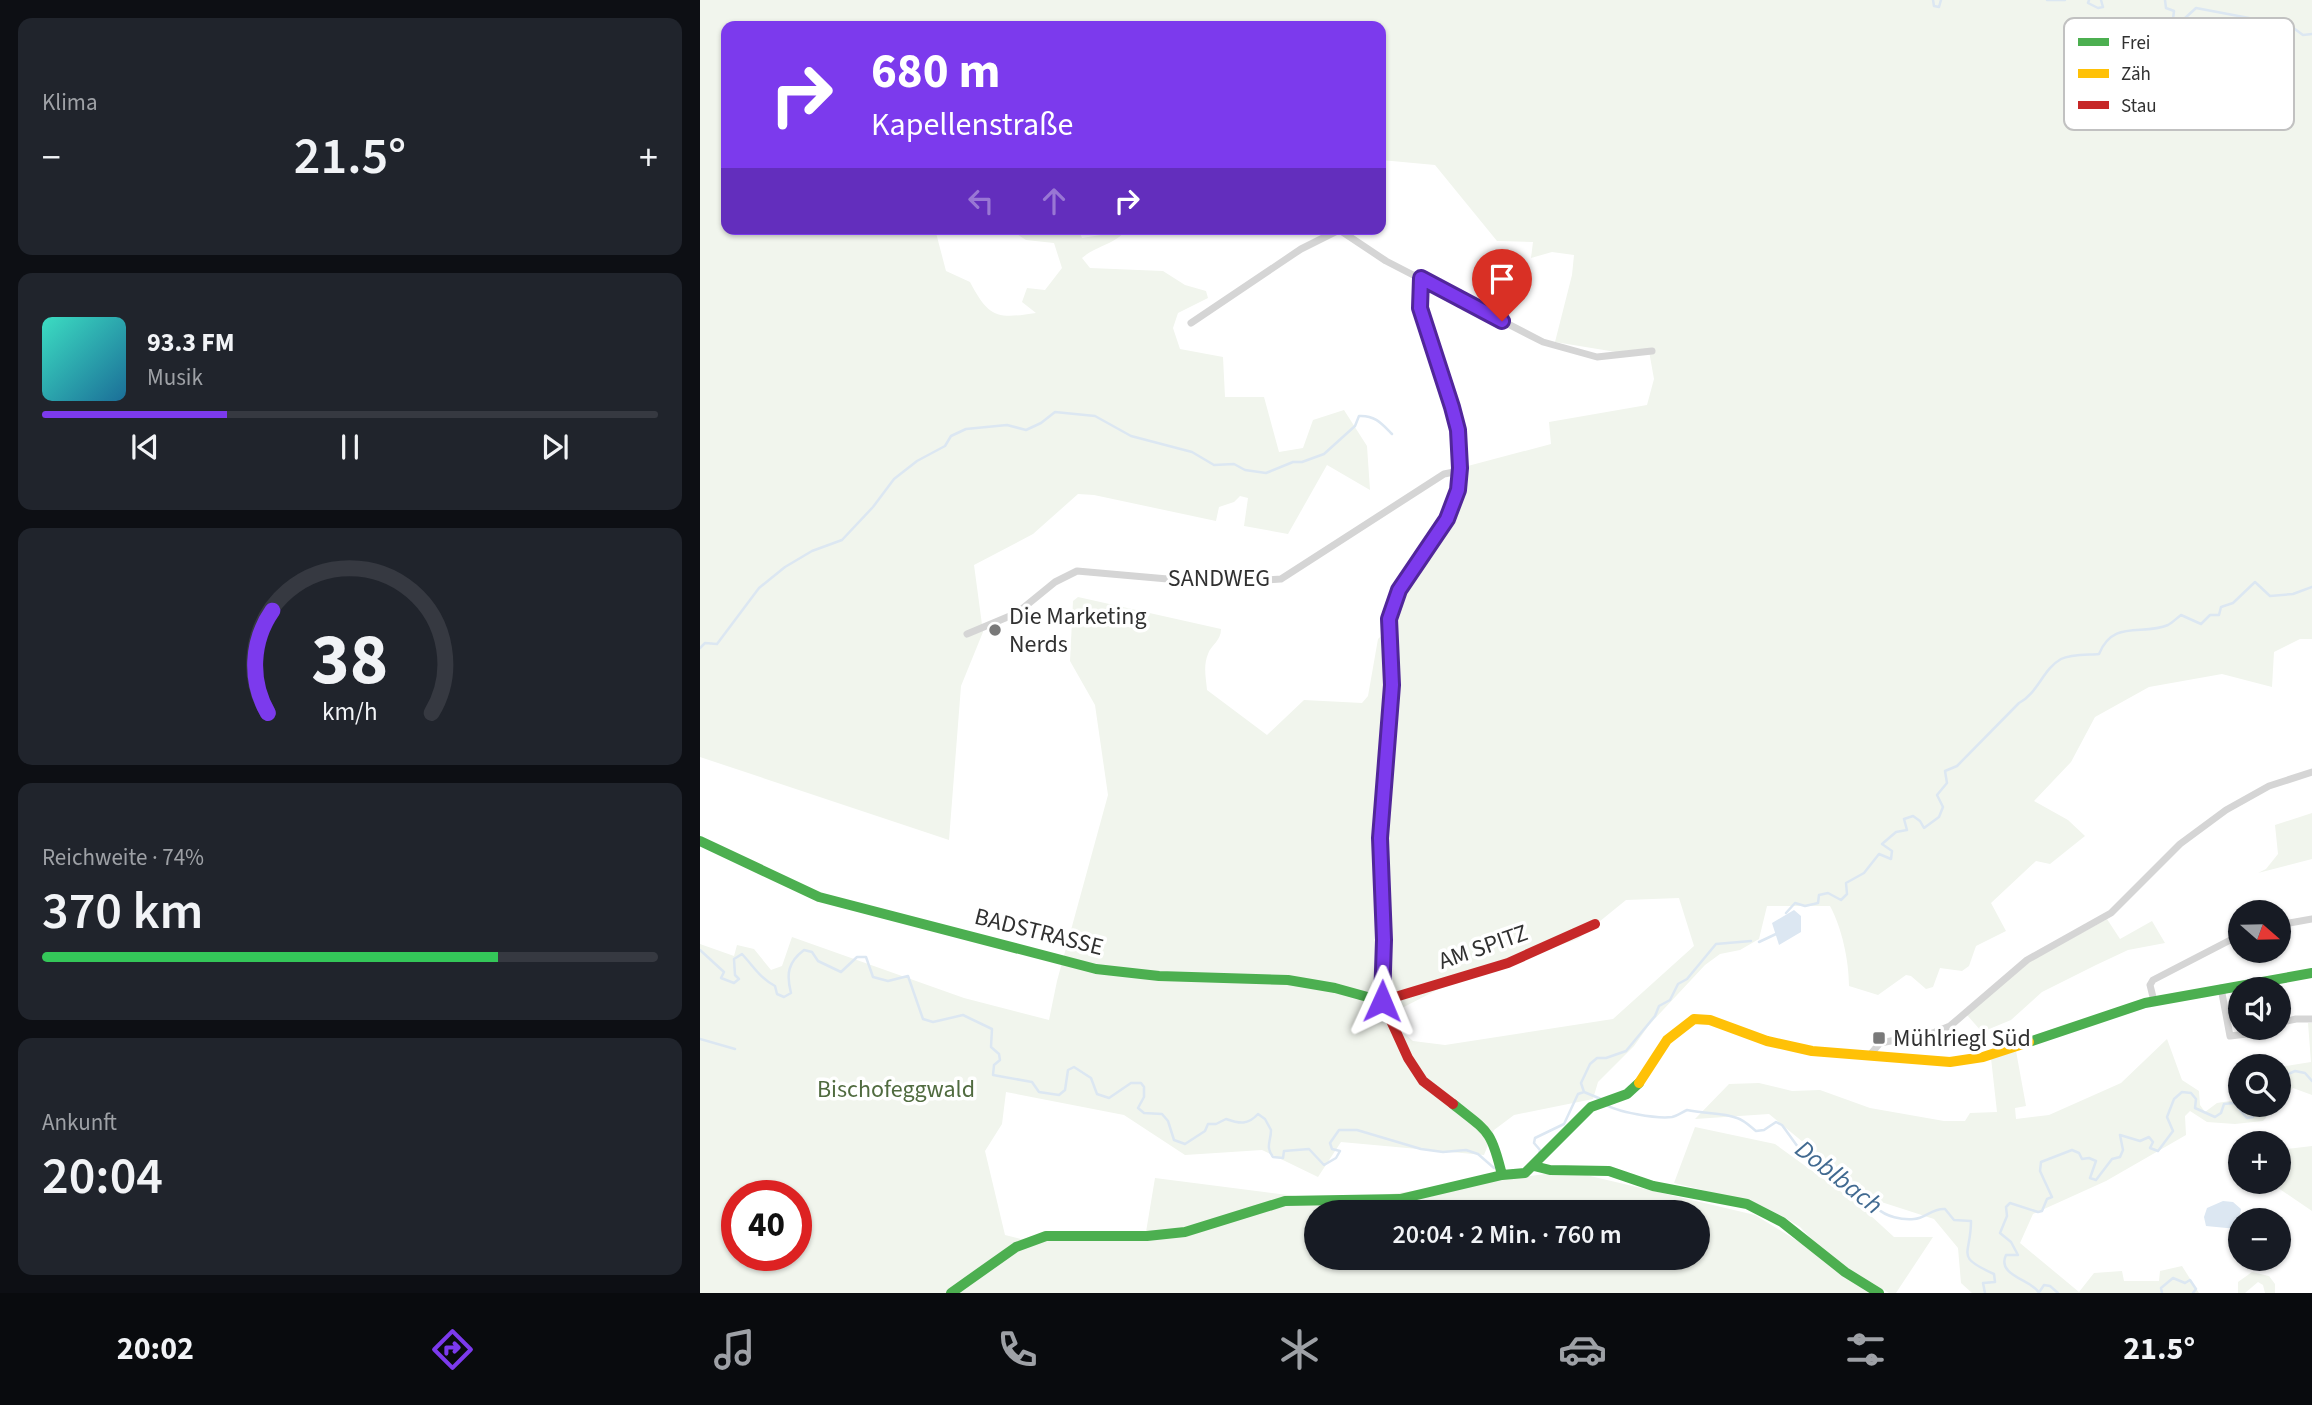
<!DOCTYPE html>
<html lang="de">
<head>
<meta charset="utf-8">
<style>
	:root { --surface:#171b24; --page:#20242c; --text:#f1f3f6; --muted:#9ea1a6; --line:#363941; --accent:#7c3aed }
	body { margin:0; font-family:"Source Sans 3",sans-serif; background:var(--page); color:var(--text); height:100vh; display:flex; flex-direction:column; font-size:26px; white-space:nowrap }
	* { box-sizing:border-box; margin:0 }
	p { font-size:23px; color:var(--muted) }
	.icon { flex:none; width:38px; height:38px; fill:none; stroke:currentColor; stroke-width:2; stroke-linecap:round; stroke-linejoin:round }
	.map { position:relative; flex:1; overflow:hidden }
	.drawer { display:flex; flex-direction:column; gap:18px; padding:18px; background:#0d0f14; width:700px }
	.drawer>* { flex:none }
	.hud { position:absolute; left:21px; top:21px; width:665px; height:214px; border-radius:14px; box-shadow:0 2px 5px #0004; background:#7c3aed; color:#fff; overflow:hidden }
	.needle { width:46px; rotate:110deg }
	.fabs { position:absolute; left:1528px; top:900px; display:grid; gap:14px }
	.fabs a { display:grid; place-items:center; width:63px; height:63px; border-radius:50%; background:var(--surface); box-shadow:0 2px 5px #0004; font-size:35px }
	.speed { position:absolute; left:21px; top:1180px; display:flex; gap:14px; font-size:35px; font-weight:700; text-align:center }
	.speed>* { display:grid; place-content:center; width:91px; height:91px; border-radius:50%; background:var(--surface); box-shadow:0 2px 5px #0004; line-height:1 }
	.speed .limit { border:10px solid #d22; background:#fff; color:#111 }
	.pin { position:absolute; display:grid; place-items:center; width:60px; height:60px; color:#fff; margin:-72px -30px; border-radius:50% 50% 50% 0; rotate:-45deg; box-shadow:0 0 7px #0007 }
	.pin .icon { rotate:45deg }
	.me { position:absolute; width:77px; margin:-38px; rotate:1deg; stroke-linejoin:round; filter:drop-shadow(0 0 5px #0008) }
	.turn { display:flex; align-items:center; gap:24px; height:147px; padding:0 35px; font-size:32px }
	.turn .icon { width:91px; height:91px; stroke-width:2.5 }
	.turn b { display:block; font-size:49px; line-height:60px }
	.lanes { display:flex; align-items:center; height:66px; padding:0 35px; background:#0003; justify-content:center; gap:35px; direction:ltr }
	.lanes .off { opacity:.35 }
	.big { font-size:52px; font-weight:600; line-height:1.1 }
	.drawer .tile { flex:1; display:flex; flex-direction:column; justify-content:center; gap:10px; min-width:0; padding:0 24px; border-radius:14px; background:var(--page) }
	.drawer .dial { align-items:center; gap:0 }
	.dial svg { height:182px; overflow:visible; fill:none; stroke:var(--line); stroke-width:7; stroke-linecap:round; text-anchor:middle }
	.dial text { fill:var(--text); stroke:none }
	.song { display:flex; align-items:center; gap:21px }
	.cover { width:84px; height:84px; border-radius:10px; background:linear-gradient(135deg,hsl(170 70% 55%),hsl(200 70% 35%)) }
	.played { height:7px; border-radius:4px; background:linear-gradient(90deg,var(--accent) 30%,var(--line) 30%) }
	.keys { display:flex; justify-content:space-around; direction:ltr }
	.heat { display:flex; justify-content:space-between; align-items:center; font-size:38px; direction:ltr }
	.charge { height:10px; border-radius:5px; background:linear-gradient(90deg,#34c759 74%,var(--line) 0) }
	.trip { position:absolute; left:604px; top:1200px; width:406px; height:70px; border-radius:35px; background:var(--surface); box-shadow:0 2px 5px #0004; font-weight:600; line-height:70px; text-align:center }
	.tabs { display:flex; height:112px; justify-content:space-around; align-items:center; background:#090b0e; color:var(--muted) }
	.tabs .icon { width:49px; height:49px }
	.tabs .selected { color:var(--accent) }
	.tabs b { font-size:32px; color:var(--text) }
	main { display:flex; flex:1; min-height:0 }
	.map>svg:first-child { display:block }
</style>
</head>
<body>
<main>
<section class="drawer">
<div class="tile"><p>Klima</p>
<div class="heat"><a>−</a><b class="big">21.5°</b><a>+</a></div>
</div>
<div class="tile">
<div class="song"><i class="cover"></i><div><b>93.3 FM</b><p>Musik</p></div></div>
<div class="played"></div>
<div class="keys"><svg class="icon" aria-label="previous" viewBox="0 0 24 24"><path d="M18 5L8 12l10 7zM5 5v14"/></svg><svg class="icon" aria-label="pause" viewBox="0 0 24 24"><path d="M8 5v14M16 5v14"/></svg><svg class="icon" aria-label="next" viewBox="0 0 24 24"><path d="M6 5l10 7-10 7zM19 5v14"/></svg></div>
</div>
<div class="tile dial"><svg viewBox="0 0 100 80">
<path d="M14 69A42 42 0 1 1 86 69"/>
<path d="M14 69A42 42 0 0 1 16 24" stroke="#7c3aed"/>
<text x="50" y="56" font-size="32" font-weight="700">38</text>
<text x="50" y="72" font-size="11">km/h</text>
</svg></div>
<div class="tile"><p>Reichweite · 74%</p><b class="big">370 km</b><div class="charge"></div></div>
<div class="tile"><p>Ankunft</p><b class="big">20:04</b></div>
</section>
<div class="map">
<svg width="1612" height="1293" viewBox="0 0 1612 1293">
	<rect width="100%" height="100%" fill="#fff"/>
	<!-- green -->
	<path fill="#f1f5ed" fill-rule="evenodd" d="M0,0H1612V639H1600L1574,652L1572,687L1522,674L1449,687L1395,717L1371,762L1334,801L1368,820L1385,836L1350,864L1336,861L1291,903L1306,931L1276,946L1269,966L1262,971L1240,968L1233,987L1226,989L1211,976L1206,975L1178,995L1149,986C1149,961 1142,928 1130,906H1067L1059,939L1040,950L1020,954L1005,965L949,1025L934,1046L898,1082L893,1099L814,1115L794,1130L784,1155L641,1142L618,1177L562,1150L485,1155L424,1115L306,1092L302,1124L285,1151L305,1235L325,1240L446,1232L455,1178L635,1201L869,1171L1055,1215L1183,1293H0V944L34,956L37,945L54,949L71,970L82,966L92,937L264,998L349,1020L357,981L408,795L395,705L370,661L373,601L378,597L521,629C521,641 511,645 508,654C503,666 506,678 507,690L567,735L604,700L662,703L668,696L678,639L692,626L701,594L752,519L764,467L851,444L849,422L947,405L954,379L949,351L916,352L855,342L872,275L874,255L852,252L831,258L833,242L797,241L735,165L681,160V26H26V229H235L246,271L270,282C289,318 297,319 336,313L322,302L327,288L345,290L362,268L354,243L326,240L309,229H378L382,238L401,235L404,229H427C415,245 397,245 382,258L390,268L463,271L485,285L506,291L508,298L478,313L473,328L480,349L523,357L525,397H564L579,452L603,448L613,420L644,410L667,446L670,490L627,465L588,534L544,526L548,498L540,496L534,502L519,507L516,521L394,495L378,494L333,534L274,565L283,632L261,686L249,840L0,757ZM979,898L994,946L913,1019L745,1045L713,1041L699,1029L694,1019L700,1009L764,976L878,939L926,900ZM37,1195H96V1255H37ZM616,1213H998V1258H616Z
		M1612,813V859L1558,873L1566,869L1578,854L1575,825Z
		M1407,919L1420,939L1452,921L1465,943L1428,950L1396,965L1342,992L1311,1020L1282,1032L1267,1015L1329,962Z
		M1608,1023H1612V1095L1593,1088L1579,1104V1067L1611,1062Z
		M1467,1039L1482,1080L1499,1091L1500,1105L1505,1112L1517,1103L1536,1100L1540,1104H1578L1563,1121L1535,1124L1507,1122L1490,1111L1485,1116L1486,1135L1406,1181L1333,1214L1320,1243L1379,1292L1394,1273L1422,1271L1424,1281H1459L1460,1271L1482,1266L1499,1293H1272L1261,1283L1258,1248L1234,1219L1172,1199L1069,1114L995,1119L1029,1084L1059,1083L1092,1091L1120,1090L1170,1108L1244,1121H1265L1270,1113L1297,1112L1291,1058L1316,1051L1326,1106L1315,1108L1316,1119L1349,1115L1421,1083Z
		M995,1127L1075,1144L1158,1204L1194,1237H1233L1196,1293H1189L1129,1257L1100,1227L1082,1216L1058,1204L974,1183Z
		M1612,1146V1211L1568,1181H1578L1579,1154L1587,1149Z
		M1552,1272L1569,1276L1575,1284V1293H1565L1563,1285L1558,1282L1545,1293H1538V1282Z"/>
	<!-- water -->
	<path fill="#dce7f2" d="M1094,910L1101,916V932L1079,945L1072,923Z
		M1523,1201L1533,1202L1541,1209L1537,1229L1506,1226L1504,1217L1507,1208Z"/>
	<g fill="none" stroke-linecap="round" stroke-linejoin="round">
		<!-- stream -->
		<path stroke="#dce7f2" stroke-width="2.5" d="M1233,0L1234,6L1239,7L1241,0
			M1347,0H1365
			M1389,0L1388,3L1398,8L1403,7L1401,0
			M1465,0L1466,8L1474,11L1473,19L1479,22V28L1487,29L1490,36L1495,30L1484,19L1496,8L1549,18L1559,25H1572L1585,31L1592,27L1603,35L1612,34
			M0,648L5,643L17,644L59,588L85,567L112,551L142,540L173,507L194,479L217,461L245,446L251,436L266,429L307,425L326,430L341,423L355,412L395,416L431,436L492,452L514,465L534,464L545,470L566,473L593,462H602L624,454L655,426L659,416C675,415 682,424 692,434
			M1086,913L1095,903L1105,906L1118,903L1119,895L1128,893L1141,900L1147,894L1146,883L1164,873L1179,854L1191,859L1192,851L1182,844L1196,832L1207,830L1204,819L1213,816L1220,821L1224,828L1239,817L1243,807L1237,795L1247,783L1245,771L1257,766L1319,703C1338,693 1343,669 1361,659C1371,654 1388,655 1399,654C1413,619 1442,636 1468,625C1472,623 1477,618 1481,615L1501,624L1510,615H1519L1521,607L1533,603L1555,582L1570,596L1593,594L1612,587
			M1059,942L1076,934
			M0,950L24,972L21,978L34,983L39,979L35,975L34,959L42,954C54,967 60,978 75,986L77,994L84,997L91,993C86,974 88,962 104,950L112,952L118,961L141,972L157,957H166L173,977L188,981L208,976L223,1019L233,1022L263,1015L292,1029L291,1047L299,1054L300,1060L294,1065L293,1075L332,1082L339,1092L359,1095L365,1090L368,1070L374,1067L391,1078L397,1094L409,1098L431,1083H441L444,1087V1097L438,1108L444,1113L462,1114L468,1121L474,1140L485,1144L505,1131L508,1124H516L526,1119C540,1124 548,1125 558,1114L565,1119L571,1130C571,1142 565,1146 573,1157L583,1158L584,1151L609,1149L624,1165L636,1158L640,1151L632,1149L630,1143L639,1130H657L721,1149L743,1152L766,1150L778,1154L794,1168
			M0,1039L35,1049
			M1578,1079L1595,1071L1605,1073L1612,1081
			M884,1092L881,1083L890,1064L897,1058H906L926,1051L955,1016L959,1006L970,1000L978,984L987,979L1016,944L1051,941
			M905,1104C916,1112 957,1119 972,1117C977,1116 982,1112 987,1110C1004,1114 1022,1112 1037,1118C1044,1120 1051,1127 1056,1131L1064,1130L1076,1122L1082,1125L1103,1154L1138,1174C1145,1193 1153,1186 1167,1196C1172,1199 1173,1204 1177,1208C1186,1217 1202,1220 1214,1219C1225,1219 1232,1208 1245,1209L1254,1220L1271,1221C1271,1256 1254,1256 1294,1274L1295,1282L1283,1283L1285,1293
			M839,1154L840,1150L834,1143L835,1138L864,1124L878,1094L884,1092L901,1099
			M1340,1291L1344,1285L1350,1286L1358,1293
			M1339,1293C1333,1280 1296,1276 1306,1255H1318L1311,1242L1300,1233L1307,1216L1306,1207L1310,1203L1338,1212L1342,1211L1347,1199L1352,1197L1340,1171L1341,1162L1372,1150L1379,1153L1382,1159L1389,1158L1396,1161L1390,1178L1396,1180L1412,1159L1420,1157L1423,1150L1420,1135L1440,1141L1449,1137L1453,1142L1450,1148L1458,1151L1473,1131L1467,1117L1474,1099L1482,1092L1491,1093L1496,1099L1495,1108L1515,1117L1521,1113L1524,1104L1534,1103L1547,1118L1553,1117V1104
			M1462,1293L1461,1288L1473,1278L1485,1283L1490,1280L1496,1289L1493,1293"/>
		<!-- street -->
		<path stroke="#d5d5d5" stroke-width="7" d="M638,229L686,261L843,342L897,357L952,351
			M491,323L601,249L639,230
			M267,634L317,613L355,582L377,571L513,583L581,579L744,474L759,471
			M1578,925L1612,919
			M1521,988L1530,1036L1547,1034L1568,1027
			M1454,1001L1450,985L1453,980L1540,935
			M1578,1023L1596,1019H1612
			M1169,1056L1180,1043L1233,1033L1250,1026L1327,960L1411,913L1480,844L1526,810L1569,786L1612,772"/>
		<!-- fast -->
		<path stroke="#4caf50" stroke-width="10" d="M0,841L119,897L396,969L459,976L588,980L635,988L682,1001
			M683,913L679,838L692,685L689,619L699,591L747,519L758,490V430L720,308L721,278
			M1329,1042L1445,1003L1612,973
			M753,1104C788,1132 791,1129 802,1175
			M834,1166L850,1170L909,1171L953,1186L1047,1204L1082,1222L1145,1272L1179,1293
			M251,1293L316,1247L346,1236H447L485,1232L585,1201L700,1199L802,1175L825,1173L891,1107L927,1094L939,1083"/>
		<!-- slow -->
		<path stroke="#ffc107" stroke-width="10" d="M939,1083L967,1040L994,1019L1010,1020L1067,1041L1112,1051L1250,1062L1283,1057L1329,1042"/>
		<!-- jam -->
		<path stroke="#c62828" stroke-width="10" d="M683,913L682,1001L708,1058L723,1081L753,1104
			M682,1001L808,963L895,924"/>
	</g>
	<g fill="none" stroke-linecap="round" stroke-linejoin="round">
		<defs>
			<path id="route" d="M682,1001L684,940L680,838L692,685L689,619L699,590L747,519L758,490L760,468L758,430L752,407L720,308L721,278L802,321"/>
		</defs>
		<!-- route casing -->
		<use href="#route" stroke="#51269a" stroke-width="18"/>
		<!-- route -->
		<use href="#route" stroke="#7c3aed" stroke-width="12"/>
	</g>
	<!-- markers -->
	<g fill="#797979" stroke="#fff" stroke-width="2.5">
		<circle cx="295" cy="630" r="7"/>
		<rect x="1172" y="1031" width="14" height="14" rx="3.5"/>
	</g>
	<g text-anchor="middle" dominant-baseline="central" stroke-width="7" stroke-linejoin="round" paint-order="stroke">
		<!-- street labels -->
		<g font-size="24" fill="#313131" stroke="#fff">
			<text x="519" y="578">SANDWEG</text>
			<text transform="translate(339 932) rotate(14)">BADSTRASSE</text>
			<text transform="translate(783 947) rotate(-19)">AM SPITZ</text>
		</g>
		<!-- poi labels -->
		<g font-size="24" fill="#313131" stroke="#fff" text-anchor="start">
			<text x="309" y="616">Die Marketing<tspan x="309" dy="28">Nerds</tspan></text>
			<text x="1193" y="1038">Mühlriegl Süd</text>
		</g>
		<!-- park labels -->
		<g font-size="24" fill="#506b3f" stroke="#fff">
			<text x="196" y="1089">Bischofeggwald</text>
		</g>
		<!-- water labels -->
		<g font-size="26" font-style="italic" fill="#416a91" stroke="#fff">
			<text transform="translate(1139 1177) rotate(38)">Doblbach</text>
		</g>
	</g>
	<!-- legend -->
	<rect x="1364" y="18" width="230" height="112" rx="10" fill="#fff" stroke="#c1c1c1" stroke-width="2"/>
	<rect x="1378" y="38" width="31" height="8" fill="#4caf50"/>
	<rect x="1378" y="69" width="31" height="9" fill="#ffc107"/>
	<rect x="1378" y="101" width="31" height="8" fill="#c62828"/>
	<g font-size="19" fill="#313131">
		<text x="1421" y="49">Frei</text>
		<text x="1421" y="80">Zäh</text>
		<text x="1421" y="112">Stau</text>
	</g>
</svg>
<div class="fabs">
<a><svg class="needle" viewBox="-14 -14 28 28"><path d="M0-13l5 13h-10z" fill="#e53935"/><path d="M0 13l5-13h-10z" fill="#9ea1a6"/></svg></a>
<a><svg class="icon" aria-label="sound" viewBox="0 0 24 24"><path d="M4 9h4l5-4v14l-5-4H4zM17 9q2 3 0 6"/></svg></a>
<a><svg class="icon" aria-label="search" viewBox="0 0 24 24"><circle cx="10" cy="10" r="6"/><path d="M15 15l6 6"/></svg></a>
<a>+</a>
<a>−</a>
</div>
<div class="speed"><div class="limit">40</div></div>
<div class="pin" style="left:802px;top:321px;background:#d93025"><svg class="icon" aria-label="arrive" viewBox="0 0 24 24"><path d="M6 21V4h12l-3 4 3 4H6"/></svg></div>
<svg class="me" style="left:682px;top:1001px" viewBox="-20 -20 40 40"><path d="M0-17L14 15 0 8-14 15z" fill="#7c3aed" stroke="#fff" stroke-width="4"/></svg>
<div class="trip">20:04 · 2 Min. · 760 m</div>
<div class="hud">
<div class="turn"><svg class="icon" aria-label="right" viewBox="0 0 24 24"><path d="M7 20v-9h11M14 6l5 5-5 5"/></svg><div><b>680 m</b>Kapellenstraße</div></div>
<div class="lanes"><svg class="icon off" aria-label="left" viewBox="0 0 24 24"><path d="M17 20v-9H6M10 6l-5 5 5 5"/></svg><svg class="icon off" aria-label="ahead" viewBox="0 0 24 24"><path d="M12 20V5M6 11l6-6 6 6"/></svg><svg class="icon" aria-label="right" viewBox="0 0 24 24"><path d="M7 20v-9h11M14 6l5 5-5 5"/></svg></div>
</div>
</div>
</main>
<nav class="tabs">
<b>20:02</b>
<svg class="icon selected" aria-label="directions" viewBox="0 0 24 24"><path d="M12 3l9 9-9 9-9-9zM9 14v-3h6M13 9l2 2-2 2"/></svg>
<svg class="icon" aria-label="music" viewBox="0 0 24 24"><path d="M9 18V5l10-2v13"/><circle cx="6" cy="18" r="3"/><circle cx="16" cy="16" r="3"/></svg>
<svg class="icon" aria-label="phone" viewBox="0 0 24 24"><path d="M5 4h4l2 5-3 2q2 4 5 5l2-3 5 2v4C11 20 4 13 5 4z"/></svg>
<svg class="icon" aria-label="climate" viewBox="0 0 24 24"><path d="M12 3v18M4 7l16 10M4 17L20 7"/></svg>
<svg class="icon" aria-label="car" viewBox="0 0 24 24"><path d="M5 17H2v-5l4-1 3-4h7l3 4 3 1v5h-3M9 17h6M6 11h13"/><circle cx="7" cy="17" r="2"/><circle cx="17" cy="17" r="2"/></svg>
<svg class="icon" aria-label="filters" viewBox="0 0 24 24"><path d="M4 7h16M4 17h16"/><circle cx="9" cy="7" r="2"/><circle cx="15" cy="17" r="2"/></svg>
<b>21.5°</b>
</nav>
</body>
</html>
